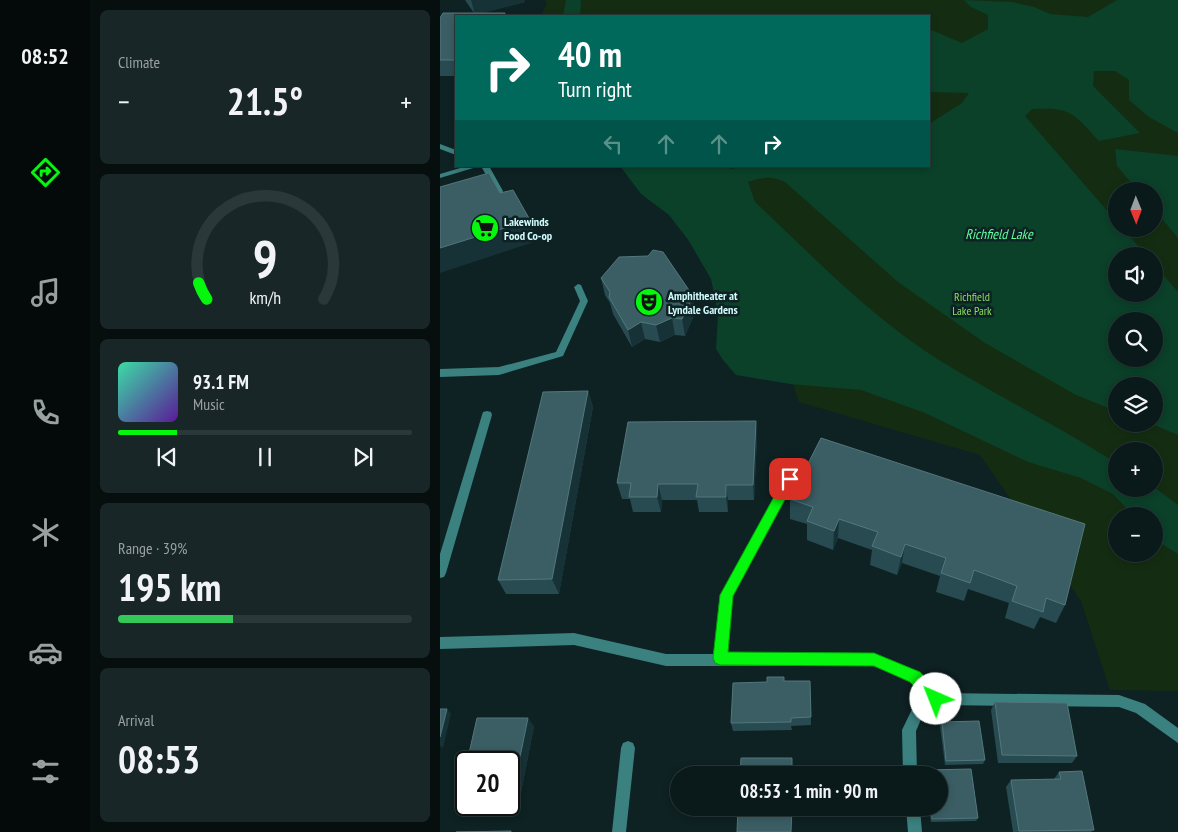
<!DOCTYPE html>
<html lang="en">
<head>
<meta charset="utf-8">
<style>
	:root { --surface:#0a191a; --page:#182627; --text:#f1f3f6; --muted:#99a0a2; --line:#2a3839; --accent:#05f70d }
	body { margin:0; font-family:"PT Sans Narrow",sans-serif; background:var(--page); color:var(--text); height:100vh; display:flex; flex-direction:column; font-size:19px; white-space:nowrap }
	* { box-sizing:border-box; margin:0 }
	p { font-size:16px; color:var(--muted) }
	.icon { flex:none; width:28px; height:28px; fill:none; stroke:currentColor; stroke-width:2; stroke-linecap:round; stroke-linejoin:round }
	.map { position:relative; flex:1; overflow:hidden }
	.side { display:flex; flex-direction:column; gap:10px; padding:10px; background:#060e0e; width:350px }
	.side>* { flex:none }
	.hud { position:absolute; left:15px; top:15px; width:475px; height:152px; border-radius:0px; box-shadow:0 2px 8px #0003,0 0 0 1px var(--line); background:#00695c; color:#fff; overflow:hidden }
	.needle { width:32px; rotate:179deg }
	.tools { position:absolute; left:668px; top:182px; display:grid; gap:10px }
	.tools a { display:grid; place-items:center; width:55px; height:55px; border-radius:50%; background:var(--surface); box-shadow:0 2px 8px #0003,0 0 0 1px var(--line); font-size:25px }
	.speed { position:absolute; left:15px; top:751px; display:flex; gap:10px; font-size:25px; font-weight:700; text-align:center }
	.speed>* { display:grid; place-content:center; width:65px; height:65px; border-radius:50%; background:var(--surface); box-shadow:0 2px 8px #0003,0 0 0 1px var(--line); line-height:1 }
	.speed .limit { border:2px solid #111; border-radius:8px; background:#fff; color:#111 }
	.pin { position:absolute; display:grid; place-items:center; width:42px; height:42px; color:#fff; margin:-21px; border-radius:10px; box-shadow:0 2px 8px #0006 }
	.me { position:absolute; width:55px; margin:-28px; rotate:316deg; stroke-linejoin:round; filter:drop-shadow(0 0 4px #0008) }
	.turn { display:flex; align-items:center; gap:18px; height:105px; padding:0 20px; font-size:22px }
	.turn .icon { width:65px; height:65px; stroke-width:2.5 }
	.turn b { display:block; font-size:35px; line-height:42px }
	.lanes { display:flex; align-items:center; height:48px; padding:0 20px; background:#0003; justify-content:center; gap:25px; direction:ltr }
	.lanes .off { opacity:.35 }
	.big { font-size:38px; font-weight:600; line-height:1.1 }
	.side .tile { flex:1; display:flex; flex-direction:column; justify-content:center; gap:8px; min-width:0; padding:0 18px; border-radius:8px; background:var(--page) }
	.side .dial { align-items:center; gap:0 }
	.dial svg { height:130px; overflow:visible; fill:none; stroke:var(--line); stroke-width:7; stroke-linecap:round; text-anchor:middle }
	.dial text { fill:var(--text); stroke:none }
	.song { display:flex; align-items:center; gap:15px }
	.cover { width:60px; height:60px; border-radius:8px; background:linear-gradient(135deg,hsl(160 70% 55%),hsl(270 70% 35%)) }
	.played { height:5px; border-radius:2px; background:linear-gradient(90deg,var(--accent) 20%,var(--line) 20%) }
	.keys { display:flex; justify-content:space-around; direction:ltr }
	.heat { display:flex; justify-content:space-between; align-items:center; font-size:28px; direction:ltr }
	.charge { height:8px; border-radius:4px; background:linear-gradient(90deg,#34c759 39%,var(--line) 0) }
	.trip { position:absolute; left:230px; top:766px; width:278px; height:50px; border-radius:25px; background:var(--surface); box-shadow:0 2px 8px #0003,0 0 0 1px var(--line); font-weight:600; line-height:50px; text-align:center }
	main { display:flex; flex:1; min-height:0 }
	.dock { display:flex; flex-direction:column; width:90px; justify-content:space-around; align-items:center; background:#040a0a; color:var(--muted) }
	.dock .icon { width:35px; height:35px }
	.dock .on { color:var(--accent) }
	.dock b { font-size:22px; color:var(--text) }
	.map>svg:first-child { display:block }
</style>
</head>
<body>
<main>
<nav class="dock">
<b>08:52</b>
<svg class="icon on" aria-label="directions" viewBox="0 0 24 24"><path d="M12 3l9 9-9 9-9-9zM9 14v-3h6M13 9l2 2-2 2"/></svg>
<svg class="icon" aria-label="music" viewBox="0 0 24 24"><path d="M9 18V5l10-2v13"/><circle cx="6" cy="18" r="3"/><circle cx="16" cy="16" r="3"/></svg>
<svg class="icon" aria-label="phone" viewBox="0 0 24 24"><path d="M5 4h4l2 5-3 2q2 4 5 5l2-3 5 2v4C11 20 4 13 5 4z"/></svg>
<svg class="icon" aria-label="climate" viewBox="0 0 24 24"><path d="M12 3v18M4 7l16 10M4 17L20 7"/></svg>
<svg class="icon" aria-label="car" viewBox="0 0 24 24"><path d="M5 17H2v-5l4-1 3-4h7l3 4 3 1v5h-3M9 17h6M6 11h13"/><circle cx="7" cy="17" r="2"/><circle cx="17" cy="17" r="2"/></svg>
<svg class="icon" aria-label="filters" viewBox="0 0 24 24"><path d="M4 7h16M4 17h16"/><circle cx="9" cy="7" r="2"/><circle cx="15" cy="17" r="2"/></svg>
</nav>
<section class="side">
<div class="tile"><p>Climate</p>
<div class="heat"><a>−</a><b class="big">21.5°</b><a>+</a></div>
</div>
<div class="tile dial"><svg viewBox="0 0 100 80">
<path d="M14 69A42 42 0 1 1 86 69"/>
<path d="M14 69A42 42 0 0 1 9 59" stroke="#05f70d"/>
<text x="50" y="56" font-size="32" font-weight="700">9</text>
<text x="50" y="72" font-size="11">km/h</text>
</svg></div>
<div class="tile">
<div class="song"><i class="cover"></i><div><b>93.1 FM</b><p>Music</p></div></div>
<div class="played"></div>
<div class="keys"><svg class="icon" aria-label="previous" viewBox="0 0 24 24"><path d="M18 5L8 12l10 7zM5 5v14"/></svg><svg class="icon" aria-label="pause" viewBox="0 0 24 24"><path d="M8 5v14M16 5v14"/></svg><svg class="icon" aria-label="next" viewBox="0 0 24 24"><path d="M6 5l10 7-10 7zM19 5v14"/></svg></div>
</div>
<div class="tile"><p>Range · 39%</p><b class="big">195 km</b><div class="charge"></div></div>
<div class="tile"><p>Arrival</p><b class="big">08:53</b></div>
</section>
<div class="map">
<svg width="738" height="832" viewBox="0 0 738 832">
	<rect width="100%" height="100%" fill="#0e2123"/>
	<!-- green -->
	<path fill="#142d12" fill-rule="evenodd" d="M105,0H738V691L670,690L641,601L540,455L359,402L283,174L258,166H489V16H101L107,3ZM676,191H714V229H676ZM676,256H714V294H676ZM676,321H714V359H676ZM676,386H714V424H676ZM676,451H714V489H676ZM676,516H714V554H676Z"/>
	<!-- water -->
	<path fill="#0b4029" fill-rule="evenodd" d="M126,0H141L140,16H123Z
		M524,0L572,2L594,7L610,14L648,17L677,0H738V133L709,117L689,100V80L675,71H654L653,86L700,133L659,141C633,113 632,107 592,109L585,116L676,221V229H683L707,256H676V294H714V264L738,292V435L712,424H714V386H676V411L636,395L545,343L458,282L345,182C331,176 323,177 308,182L315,202C374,257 430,317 499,360C557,396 619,426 676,463V489H714V487L738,505V554L714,539V516H694L673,494L641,478L588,462L485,413L421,390L350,384L296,375L283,360L276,349L278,314L271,279L249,241L229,215L201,194L180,166H280L292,169L299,166H489V124L522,103L529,93L489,92V29L522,43L548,29V15L531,7ZM676,321H714V359H676Z
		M675,149L738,156V238L714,209V191H698L677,166Z"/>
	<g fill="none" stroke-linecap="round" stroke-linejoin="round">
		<!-- lane -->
		<path fill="#3a817f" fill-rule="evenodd" d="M0,144L16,150V155L0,149Z
			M27,166H40L0,178V174Z
			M41,166H49L63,191L62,193H56Z
			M138,284L141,285L148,301L123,356L59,375L0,377V369L59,367L116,352L140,301L134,287Z
			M47,411L51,412L52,415L6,573L4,577L0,578V554L42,415L43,412Z
			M350,475L354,476L355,479L293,596L287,654H434L479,673L499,693L679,695L705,704L738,728V743L696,713L679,707L496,705L485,710L476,731L477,775H463L462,730L476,701L485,697L471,681L434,666H226L134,645L0,649V637L134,633L226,654H274L281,595L346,476Z
			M466,808H480L482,832H468Z"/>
		<!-- street -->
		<path fill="#3a817f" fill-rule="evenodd" d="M188,741L193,743L195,748L186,832H172L181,748L183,743Z"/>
	</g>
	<!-- wall -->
	<path fill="#284b51" d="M25,0H84L85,2L42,13H65L66,16H16V76H0V18L3,13H34Z
		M161,278L255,313L245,336L235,335L220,342L205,339L192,347L173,314L170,303L165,295Z
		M148,391L153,407L119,594H66L58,580Z
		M316,421L317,438L314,500H288V512H259L257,500H222L221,512H193L190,499H182L177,483Z
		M381,438L625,605L616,623L600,617L594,629L565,618L569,603L528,589L524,601L496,592L500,576L462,563L457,575L430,565L432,550L398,538L393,550L367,540V524L350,519V499Z
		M344,681H370L371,725L351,726L352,730L293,731L291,723Z
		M555,702L637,756L632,763H558L551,710Z
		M502,722L545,760L543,764L505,765L500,726Z
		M94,726L79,803H69V762Z
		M26,765V803L19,796Z
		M531,769L538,818L536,821L491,822L489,808H499V775H486L487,770Z
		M619,772L654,830L651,832H573L566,787L571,780L614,779Z"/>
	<!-- shaded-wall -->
	<path fill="#163237" d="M31,0H84L85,2L35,15Z
		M90,220L97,241L0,273V248Z
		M253,296L255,313L245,336L242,319Z
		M232,318L235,335L220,342L216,325Z
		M201,322L205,339L192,347L188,330Z
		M148,391L153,407L119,594L112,579Z
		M316,421L317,438L314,500L313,485Z
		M218,484L222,500L221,512L217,497Z
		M286,485L288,500V512L286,497Z
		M399,519L398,538L393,550L394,531Z
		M465,544L462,563L457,575L461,557Z
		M7,709L11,714L3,748L0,746V737Z
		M88,718L94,726L79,803L72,796Z"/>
	<!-- building -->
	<path fill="#3a5e64" stroke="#52777c" d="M3,13H65L64,16H16V60H0V18Z
		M49,173L60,193L73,190L90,220L0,248V187Z
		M213,250L223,252L253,296L242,319L232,318L216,325L201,322L188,330L169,297L170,292L161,278L179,257L208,256Z
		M148,391L112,579L58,580L103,392Z
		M316,421L313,485H286V497H256L258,484H218L217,497H189L191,483H177L188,422Z
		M381,438L645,524L625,605L606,598L603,612L572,601L577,586L534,570L530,583L501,573L506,558L465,544L461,557L432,546L438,532L399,519L394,531L367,521L373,507L350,499Z
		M327,677H344V681H370L371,717L351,718V722L291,723L293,683L327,682Z
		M555,702L627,703L637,756L562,755Z
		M0,709H7L0,737Z
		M37,718H88L72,796H69V762H27Z
		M539,721L545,760L506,761L502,722Z
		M301,758H352V775H300Z
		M26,765V796H19Z
		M531,769L538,818L492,819L491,808H499V775H488L487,770Z
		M642,771L654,830L579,831L571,780L621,779L619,772Z
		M298,808H352L351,832H297Z
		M71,831V832H16Z"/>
	<!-- route -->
	<path fill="#05f70d" stroke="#03a108" d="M350,474L354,475L356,479L293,596L288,652L434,653L480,672L501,694L503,699L501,704L496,706L491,704L470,682L434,666L280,665L275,663L273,658L280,595L346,475Z"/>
	<!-- icons -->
	<defs>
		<symbol id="supermarket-disc" viewBox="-11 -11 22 22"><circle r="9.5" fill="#05f70d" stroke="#0e2123"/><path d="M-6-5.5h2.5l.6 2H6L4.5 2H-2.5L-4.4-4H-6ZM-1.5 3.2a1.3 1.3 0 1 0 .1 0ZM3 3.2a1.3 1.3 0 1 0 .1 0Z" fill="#111"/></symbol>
		<symbol id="theatre-disc" viewBox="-11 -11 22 22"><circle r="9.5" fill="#05f70d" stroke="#0e2123"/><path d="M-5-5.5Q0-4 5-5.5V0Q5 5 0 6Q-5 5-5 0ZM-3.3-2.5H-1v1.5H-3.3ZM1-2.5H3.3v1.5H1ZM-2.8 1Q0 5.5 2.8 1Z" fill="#111"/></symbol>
	</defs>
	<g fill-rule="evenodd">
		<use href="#supermarket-disc" x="29" y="212" width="32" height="32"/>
		<use href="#theatre-disc" x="193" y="286" width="32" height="32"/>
	</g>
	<g text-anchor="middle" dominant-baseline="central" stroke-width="5" stroke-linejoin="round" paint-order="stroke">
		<!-- poi labels -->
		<g font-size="12" font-weight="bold" fill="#d1fcfe" stroke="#0e2123" text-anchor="start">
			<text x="64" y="221">Lakewinds<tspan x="64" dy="14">Food Co-op</tspan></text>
			<text x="228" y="295">Amphitheater at<tspan x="228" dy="14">Lyndale Gardens</tspan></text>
		</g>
		<!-- park labels -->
		<g font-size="12" fill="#86dd5f" stroke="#0e2123">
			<text x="532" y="296">Richfield<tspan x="532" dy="14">Lake Park</tspan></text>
		</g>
		<!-- water labels -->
		<g font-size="14" font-style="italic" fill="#62fc9f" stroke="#0e2123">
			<text x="559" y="234">Richfield Lake</text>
		</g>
	</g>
</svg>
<div class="tools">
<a><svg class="needle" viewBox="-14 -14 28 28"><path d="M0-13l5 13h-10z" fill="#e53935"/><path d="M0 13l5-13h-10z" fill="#99a0a2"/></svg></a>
<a><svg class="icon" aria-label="sound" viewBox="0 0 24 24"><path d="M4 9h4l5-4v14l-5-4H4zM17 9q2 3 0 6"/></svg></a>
<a><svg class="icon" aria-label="search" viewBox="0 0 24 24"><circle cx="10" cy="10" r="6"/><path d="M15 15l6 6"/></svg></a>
<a><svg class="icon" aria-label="layers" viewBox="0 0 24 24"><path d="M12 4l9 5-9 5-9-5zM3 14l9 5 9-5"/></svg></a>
<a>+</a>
<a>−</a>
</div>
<div class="speed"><div class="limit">20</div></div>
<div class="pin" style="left:350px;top:479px;background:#d93025"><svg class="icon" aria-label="arrive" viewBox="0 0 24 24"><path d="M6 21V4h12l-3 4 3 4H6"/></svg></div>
<svg class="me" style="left:496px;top:699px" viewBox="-20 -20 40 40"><circle r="19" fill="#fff"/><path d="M0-13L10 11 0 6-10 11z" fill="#05f70d"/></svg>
<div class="trip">08:53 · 1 min · 90 m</div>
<div class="hud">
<div class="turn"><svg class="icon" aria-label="right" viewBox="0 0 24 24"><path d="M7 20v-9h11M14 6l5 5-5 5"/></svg><div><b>40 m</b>Turn right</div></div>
<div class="lanes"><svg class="icon off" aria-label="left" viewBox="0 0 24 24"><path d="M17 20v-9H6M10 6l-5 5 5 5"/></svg><svg class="icon off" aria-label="ahead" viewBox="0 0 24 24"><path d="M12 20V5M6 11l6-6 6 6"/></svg><svg class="icon off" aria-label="ahead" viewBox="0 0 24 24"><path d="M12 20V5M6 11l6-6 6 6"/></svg><svg class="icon" aria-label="right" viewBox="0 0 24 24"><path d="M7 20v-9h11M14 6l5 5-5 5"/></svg></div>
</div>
</div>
</main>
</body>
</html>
